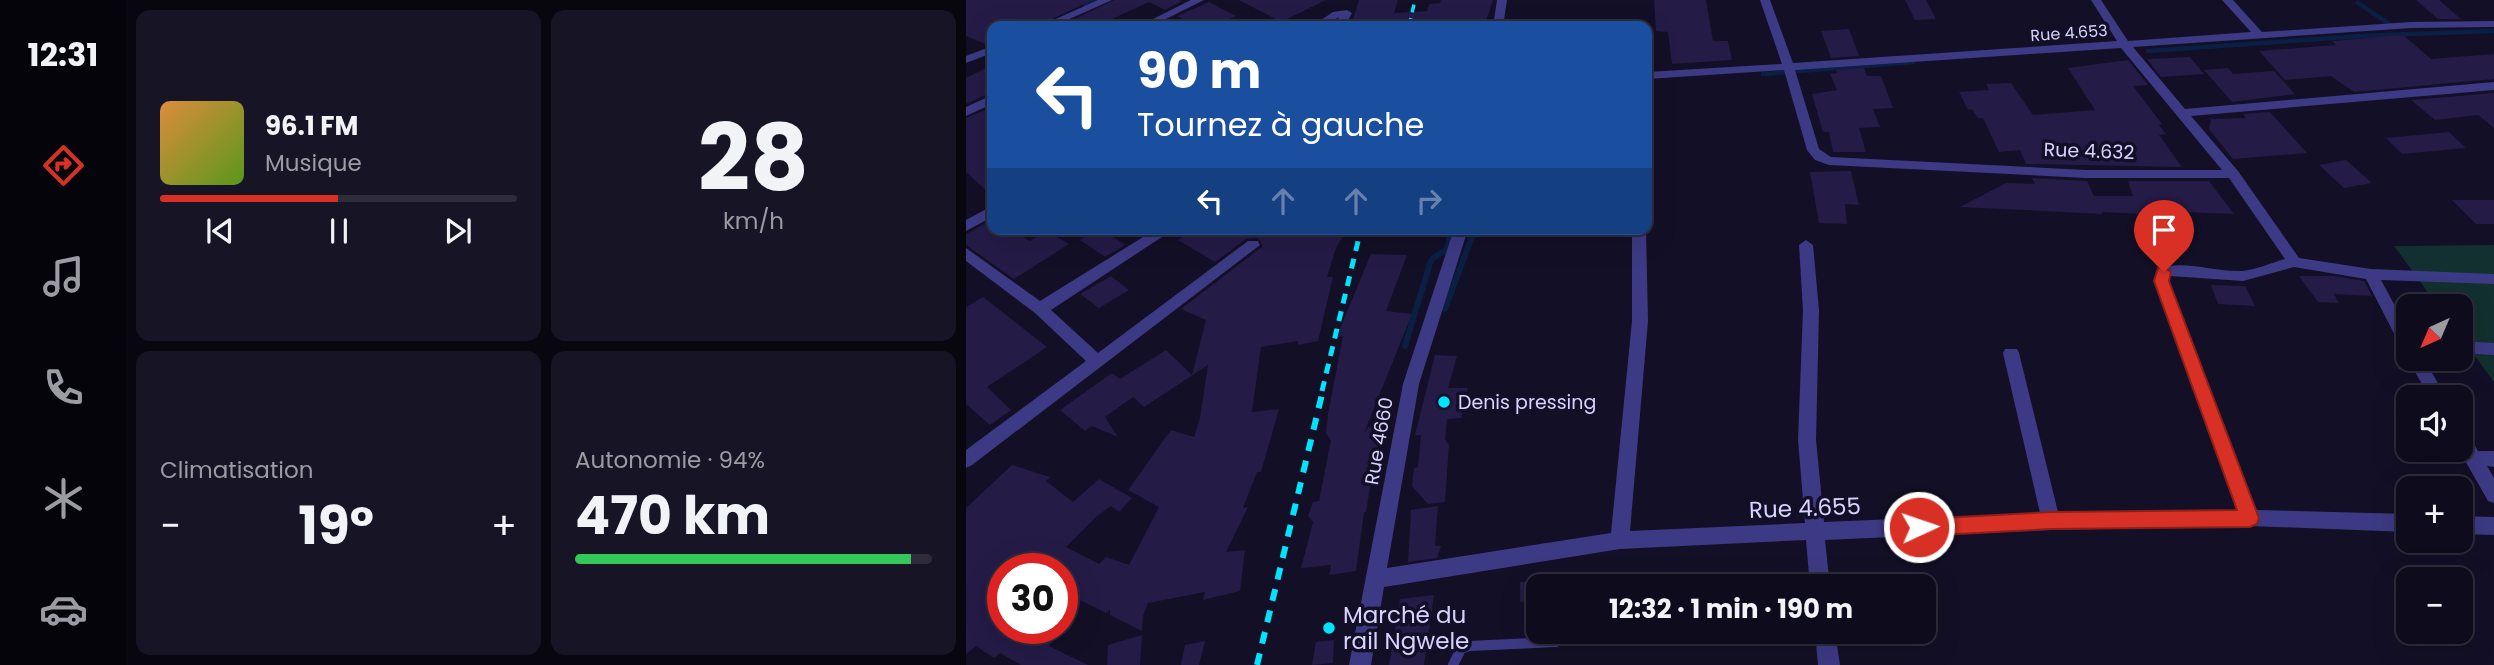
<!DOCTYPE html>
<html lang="fr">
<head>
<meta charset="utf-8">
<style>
	:root { --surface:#0e0b1c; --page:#171425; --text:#f1f3f6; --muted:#9b9ba3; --line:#2e2b3b; --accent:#d93025 }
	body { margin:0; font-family:Poppins,sans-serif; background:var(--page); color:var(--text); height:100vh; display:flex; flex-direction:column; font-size:26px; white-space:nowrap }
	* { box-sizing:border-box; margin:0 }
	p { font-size:23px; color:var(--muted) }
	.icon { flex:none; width:38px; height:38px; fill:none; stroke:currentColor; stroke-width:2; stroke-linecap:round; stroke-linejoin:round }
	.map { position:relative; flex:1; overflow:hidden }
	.sheet { display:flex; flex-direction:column; gap:10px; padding:10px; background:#08060f; width:840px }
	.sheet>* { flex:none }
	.hud { position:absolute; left:21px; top:21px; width:665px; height:214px; border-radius:14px; box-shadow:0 7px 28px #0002,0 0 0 2px var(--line); background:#1a4fa0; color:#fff; overflow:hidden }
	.needle { width:46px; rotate:224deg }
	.tools { position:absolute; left:1430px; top:294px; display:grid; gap:14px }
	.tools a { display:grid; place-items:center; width:77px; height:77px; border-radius:14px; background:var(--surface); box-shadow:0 7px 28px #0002,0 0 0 2px var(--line); font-size:35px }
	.speed { position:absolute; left:21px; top:553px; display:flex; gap:14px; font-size:35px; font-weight:700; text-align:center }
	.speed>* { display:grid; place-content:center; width:91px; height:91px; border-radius:50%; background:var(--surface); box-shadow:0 7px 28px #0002,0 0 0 2px var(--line); line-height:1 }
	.speed .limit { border:10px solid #d22; background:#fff; color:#111 }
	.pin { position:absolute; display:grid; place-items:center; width:60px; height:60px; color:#fff; margin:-72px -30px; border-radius:50% 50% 50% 0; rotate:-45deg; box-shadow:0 0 7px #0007 }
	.pin .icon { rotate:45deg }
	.me { position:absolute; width:77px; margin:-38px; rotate:87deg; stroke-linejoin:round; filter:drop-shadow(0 0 5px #0008) }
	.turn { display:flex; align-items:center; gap:24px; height:147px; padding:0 35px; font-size:32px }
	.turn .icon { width:91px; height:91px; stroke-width:2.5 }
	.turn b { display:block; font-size:49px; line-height:60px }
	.lanes { display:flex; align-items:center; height:66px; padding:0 35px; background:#0003; justify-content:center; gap:35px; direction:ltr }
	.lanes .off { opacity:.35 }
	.big { font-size:52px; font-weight:700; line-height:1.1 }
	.sheet .card { flex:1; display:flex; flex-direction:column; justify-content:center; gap:10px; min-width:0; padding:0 24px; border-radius:14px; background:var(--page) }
	.sheet .dial { align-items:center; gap:0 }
	.dial b { font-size:91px; line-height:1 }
	.song { display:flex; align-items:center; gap:21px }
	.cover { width:84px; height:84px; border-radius:10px; background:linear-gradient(135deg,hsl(30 70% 55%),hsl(90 70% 35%)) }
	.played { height:7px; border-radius:4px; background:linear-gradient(90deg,var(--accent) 50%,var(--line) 50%) }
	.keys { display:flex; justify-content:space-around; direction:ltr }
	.heat { display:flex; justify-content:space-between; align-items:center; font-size:38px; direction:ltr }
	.charge { height:10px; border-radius:5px; background:linear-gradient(90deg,#34c759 94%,var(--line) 0) }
	.sheet .tiles { flex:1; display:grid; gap:10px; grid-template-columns:repeat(2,1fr) }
	.trip { position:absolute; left:560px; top:574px; width:410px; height:70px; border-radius:14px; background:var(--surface); box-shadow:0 7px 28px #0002,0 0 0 2px var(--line); font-weight:700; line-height:70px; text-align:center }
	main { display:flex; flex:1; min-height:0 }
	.tabs { display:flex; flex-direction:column; width:126px; justify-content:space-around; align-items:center; background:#06040b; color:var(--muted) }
	.tabs .icon { width:49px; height:49px }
	.tabs .selected { color:var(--accent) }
	.tabs b { font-size:32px; color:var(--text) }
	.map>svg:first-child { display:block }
</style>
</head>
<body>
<main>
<nav class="tabs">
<b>12:31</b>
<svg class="icon selected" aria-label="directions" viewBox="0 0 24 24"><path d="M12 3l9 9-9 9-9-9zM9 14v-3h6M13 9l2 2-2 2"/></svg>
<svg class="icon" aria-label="music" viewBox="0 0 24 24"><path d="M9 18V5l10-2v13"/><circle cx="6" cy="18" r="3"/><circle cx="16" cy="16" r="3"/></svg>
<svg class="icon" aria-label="phone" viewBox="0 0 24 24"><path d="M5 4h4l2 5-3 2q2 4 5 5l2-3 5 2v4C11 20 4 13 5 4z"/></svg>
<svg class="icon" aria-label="climate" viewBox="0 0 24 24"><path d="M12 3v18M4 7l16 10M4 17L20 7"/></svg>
<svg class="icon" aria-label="car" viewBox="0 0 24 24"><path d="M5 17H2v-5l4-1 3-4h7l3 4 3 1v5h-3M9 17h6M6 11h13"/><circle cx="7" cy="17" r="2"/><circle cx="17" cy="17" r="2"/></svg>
</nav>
<section class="sheet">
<div class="tiles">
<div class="card">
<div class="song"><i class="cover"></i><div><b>96.1 FM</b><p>Musique</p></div></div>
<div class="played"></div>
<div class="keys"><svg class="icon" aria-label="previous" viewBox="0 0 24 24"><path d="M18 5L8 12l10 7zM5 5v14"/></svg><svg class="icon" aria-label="pause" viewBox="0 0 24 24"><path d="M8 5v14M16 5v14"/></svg><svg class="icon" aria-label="next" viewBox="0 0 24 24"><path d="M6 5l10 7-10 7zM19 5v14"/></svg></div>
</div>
<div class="card dial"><b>28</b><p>km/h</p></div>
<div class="card"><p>Climatisation</p>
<div class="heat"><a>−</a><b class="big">19°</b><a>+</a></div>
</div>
<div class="card"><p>Autonomie · 94%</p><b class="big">470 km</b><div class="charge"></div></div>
</div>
</section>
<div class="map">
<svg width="1528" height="665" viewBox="0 0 1528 665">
	<rect width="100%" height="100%" fill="#130f26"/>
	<!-- green -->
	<path fill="#12302f" d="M1528,245V382L1495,337L1494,306H1472L1428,246Z"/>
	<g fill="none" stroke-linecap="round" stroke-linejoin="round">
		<!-- stream-far1 -->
		<path stroke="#0a1f44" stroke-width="4.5" d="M1392,3L1428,27
			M119,5L131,0
			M1417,35L1528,31
			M1396,36L1415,35
			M1182,51L1395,36
			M797,74L947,62L946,60"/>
		<!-- stream -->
		<path stroke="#0a1f44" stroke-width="6" d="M479,309L507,234
			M439,346L464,263L467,258L481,249L486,229"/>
	</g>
	<!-- building -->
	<path fill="#241b47" d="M0,0H126L72,26H26V44L22,45L0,36Z
		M148,0H213L216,1L199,10L183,2L131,26H94Z
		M273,0H360L315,22Z
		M393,0H432L428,13L461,11L463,4L474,3L475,0H527L519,24L385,26Z
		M688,0H740L747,41H762L766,60L706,64L702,32L690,31Z
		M939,0H960L970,19L949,20Z
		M1450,0H1473L1495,19H1472Z
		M243,2L270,16L248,26H232L211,16Z
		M883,29L893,56L865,58L855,31Z
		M1437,35L1465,59L1528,54V79L1388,92L1365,76L1319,80L1293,51L1370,45L1366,41Z
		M1224,57L1238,74L1195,77L1181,59Z
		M1162,60L1182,85L1167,86L1196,124L1193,125L1200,134L1193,135L1216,167L1060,164L1054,150L1033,152L1017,118H1012L1006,109L1002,110L993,92L1023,90L1020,84L1045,83L1067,115L1129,110L1102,68Z
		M26,65V92L0,104V78Z
		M898,68L901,76H915L927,108L907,109L914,127L893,128L900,152H867L863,132H857L846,94L871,90L864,74L871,73L870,70Z
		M1262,68L1267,74L1308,71L1329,94L1266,102L1238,70Z
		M1528,93V128L1512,115L1469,120L1445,100Z
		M26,107V196L0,172V118Z
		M1304,112L1341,153L1267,159L1243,129L1245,119L1280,118L1277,114Z
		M1483,132L1500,148L1436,154L1420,138Z
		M1380,160L1406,183L1378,188L1353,165Z
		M885,171L893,205L879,204L881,224L853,223L844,172Z
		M1066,178L1121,181L1128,196H1167L1162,181H1243L1268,214L1220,212L1222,216L1136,212L1137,214L994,207L1040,183L1069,184Z
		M1486,200H1528V224H1510Z
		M26,220V229H45L64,241L81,231L103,244L48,279L0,245V234Z
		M132,229H135L159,245L139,257L114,240Z
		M229,229H381L370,248L361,277H367L352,341L332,345V341L295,347L286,412L313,409L295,472H291L277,508L282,507L260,552L279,550L274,591L237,600L239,592L182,603L177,616L176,631L144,615V609L140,613L96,591V569H37V628H75L91,637L83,646L122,665H55L34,653L28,658L10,646L0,654V508L46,465L84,477L80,481L107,502L133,479L166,498L153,512L145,506L131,516L100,547L133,564L140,557L163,565L193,507L162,490L205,430L228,437L234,418L242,365L178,407L167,397L139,417L152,437L126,426L119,431L94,410L146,373L154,379L200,350L226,375L240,320L215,309L297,246L292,238L280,239L249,262L212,240Z
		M405,254L441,255L420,311L446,314L398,433L422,405L410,451L400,512H398L390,571L363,575L365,565L335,568L347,522L342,516L347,502L353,501L365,440L360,434L362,414L377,336L370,338Z
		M145,276L163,290L133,308L114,294Z
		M1333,276H1367L1398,281L1406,296L1368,294L1373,303L1352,302Z
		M1245,285L1279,286L1289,306L1252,304Z
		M17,297L81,347L21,387L45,410L24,425L0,404V307Z
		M469,355L491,356L482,388H502L495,418L481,419L479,440L483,445L479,502L462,504L446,486L448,468L452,467L455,435H449Z
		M472,506L469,546H475L471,558L442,562L445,510Z
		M572,581V600L554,602V582Z
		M468,595L458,665H423L434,599Z
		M176,635L174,665H141L142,645Z
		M368,640L367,663L346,665L350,642Z
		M239,641L233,665H215L219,645Z"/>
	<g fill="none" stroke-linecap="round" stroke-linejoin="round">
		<!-- lane -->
		<path stroke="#3d3a85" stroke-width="10" d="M487,665L495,649L503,646L590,642"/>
		<!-- street -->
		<path fill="#3d3a85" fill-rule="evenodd" d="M132,0H146L88,26H74Z
			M225,0H238L186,26H173Z
			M531,0H541L537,26H527Z
			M794,0H804L827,63L1151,41L1125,0H1135L1162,41L1285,32L1256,0H1267L1296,32L1445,22L1528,21V27L1445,28L1167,47L1219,109L1528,82V90L1225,116L1272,171L1333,258L1405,269L1528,274V284L1415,280L1442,330V351L1436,349L1400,279L1328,267L1277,281L1204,276L1202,281L1290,510L1442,514V532L1284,526L1085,530L859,540L864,586H844L840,540L654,549L418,587L405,665H383L437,384L488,229H502L453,384L421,568L645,533L666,321V229H680L682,321L664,531L839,523L832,440L837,310L833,245L840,240L847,245L853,310L850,440L858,522L1074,513L1037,353L1039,349H1051L1053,353L1092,512L1272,510L1188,281L1193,268C1220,260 1248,272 1276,271C1289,270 1305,263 1319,259L1263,178H1120L863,165L849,160L841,150L818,70L681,79V72L816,64ZM1155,48L1256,170H1120L865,157L853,149L829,70Z
			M381,10L386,13L379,26H369L373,17L358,26H346L367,12Z
			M26,46V53L0,63V56Z
			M26,95V104L0,116V107Z
			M26,206V217L0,231V220Z
			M190,229H208L85,310L132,353L282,241H292L294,245L6,465L0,468V450L120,361L69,313L0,261V248L74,301Z
			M1494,341L1528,343V355L1494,353Z
			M1442,359H1458L1480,397H1463Z
			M1494,429L1500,431L1512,451H1528V467L1521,466L1528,478V503L1522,501L1493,450Z
			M1494,516L1528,517V535L1494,534Z
			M849,632H869L874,665H852Z"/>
		<!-- rail-far2 -->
		<path stroke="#00e5ff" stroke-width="3.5" stroke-dasharray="8 6" stroke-linecap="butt" d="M443,26L449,0"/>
		<!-- rail-far1 -->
		<path stroke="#00e5ff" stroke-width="5" stroke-dasharray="10 8" stroke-linecap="butt" d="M356,391L395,229"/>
		<!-- rail -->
		<path stroke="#00e5ff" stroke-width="6" stroke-dasharray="12 10" stroke-linecap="butt" d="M291,665L357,390"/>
	</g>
	<!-- route -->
	<path fill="#d93025" stroke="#8d1f18" stroke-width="2" d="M1198,267L1205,272L1203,281L1293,518L1291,524L1284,527L1085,529L953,536L947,534L944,527L947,521L953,519L1085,512L1271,510L1188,281L1192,268Z"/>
	<!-- markers -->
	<g fill="#00e5ff" stroke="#130f26" stroke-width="2.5">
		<circle cx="478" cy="402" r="7"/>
		<circle cx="363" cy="628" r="7"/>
	</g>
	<g text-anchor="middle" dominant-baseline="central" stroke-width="7" stroke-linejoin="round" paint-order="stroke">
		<!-- far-street labels -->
		<g font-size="16" fill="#d9d4ff" stroke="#130f26">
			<text transform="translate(1103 33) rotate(-4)">Rue 4.653</text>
		</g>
		<!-- street labels -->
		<g font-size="19" fill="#d9d4ff" stroke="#130f26">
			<text transform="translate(1123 151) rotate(2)">Rue 4.632</text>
			<text transform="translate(413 441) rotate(-80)">Rue 4660</text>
		</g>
		<!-- poi labels -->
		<g font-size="19" fill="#d9d4ff" stroke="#130f26" text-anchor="start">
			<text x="492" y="402">Denis pressing</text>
		</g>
		<!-- near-street labels -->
		<g font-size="23" fill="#d9d4ff" stroke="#130f26">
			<text transform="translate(839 508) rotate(-2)">Rue 4.655</text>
		</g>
		<!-- near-poi labels -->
		<g font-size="23" fill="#d9d4ff" stroke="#130f26" text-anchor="start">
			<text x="377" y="615">Marché du<tspan x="377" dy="26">rail Ngwele</tspan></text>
		</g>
	</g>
</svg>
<div class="tools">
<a><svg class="needle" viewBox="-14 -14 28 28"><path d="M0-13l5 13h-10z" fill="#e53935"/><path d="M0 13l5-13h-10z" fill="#9b9ba3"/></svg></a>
<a><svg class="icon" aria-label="sound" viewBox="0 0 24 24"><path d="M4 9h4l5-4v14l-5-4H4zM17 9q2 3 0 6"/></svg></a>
<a>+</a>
<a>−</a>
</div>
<div class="speed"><div class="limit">30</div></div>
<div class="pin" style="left:1198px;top:272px;background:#d93025"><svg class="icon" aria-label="arrive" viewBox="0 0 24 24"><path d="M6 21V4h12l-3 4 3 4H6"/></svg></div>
<svg class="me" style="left:953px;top:527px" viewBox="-20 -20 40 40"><circle r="17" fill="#d93025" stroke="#fff" stroke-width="3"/><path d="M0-11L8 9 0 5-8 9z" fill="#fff"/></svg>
<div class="trip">12:32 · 1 min · 190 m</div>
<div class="hud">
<div class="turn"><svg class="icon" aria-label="left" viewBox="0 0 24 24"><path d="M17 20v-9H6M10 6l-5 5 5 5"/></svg><div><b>90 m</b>Tournez à gauche</div></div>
<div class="lanes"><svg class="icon" aria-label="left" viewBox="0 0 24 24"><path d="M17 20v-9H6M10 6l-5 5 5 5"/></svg><svg class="icon off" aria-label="ahead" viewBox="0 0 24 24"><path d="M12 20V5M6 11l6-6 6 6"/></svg><svg class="icon off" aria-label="ahead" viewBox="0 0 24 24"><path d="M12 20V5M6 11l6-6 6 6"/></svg><svg class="icon off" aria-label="right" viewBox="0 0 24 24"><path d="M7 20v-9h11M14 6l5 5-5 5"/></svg></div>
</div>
</div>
</main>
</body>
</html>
